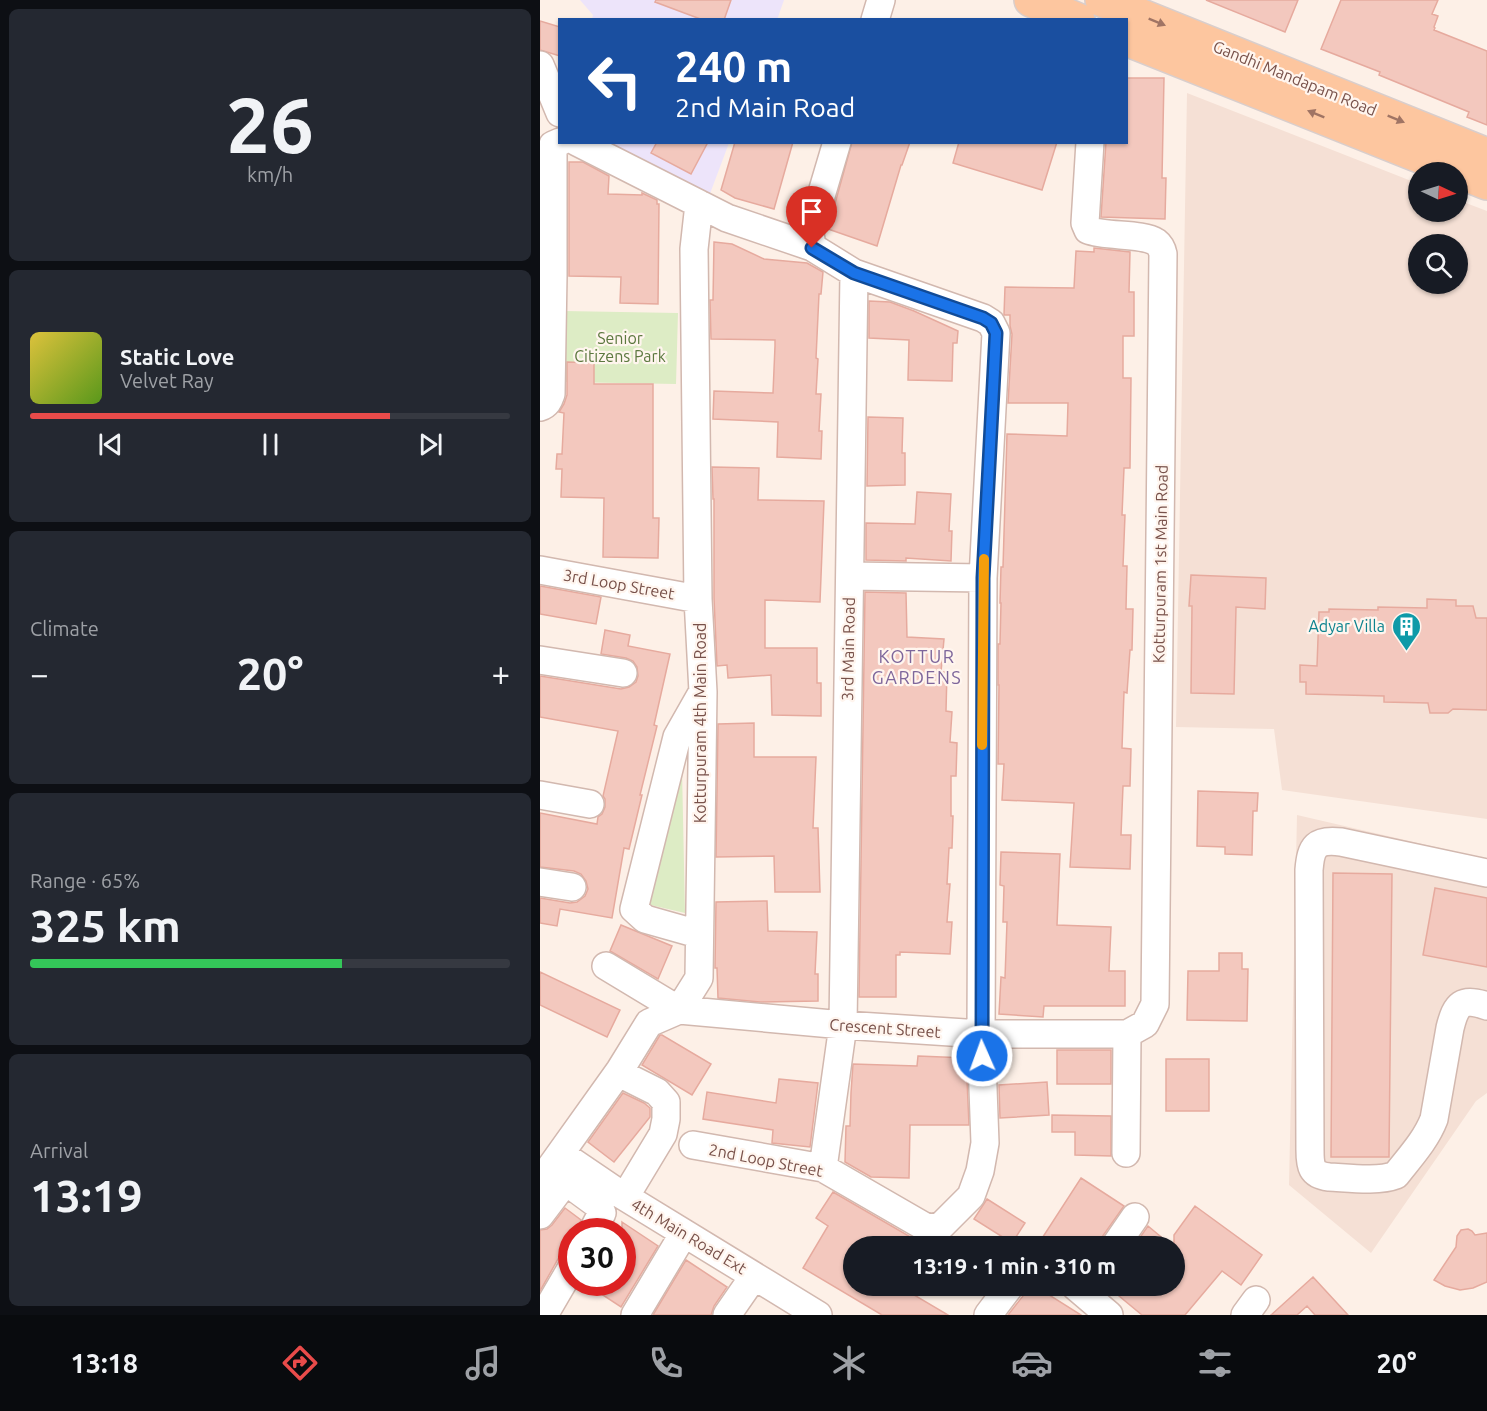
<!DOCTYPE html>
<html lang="en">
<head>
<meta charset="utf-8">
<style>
	:root { --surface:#171b24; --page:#242831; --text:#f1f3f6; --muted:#9ea1a6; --line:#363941; --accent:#e94b4a }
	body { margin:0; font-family:Ubuntu,sans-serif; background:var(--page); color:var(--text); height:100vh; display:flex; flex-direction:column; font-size:22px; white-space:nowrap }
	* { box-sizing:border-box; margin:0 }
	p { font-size:20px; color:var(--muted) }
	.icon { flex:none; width:33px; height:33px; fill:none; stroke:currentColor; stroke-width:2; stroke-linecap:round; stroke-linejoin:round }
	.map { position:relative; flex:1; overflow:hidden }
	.sheet { display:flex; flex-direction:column; gap:9px; padding:9px; background:#0d0f14; width:540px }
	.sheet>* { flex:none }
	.guide { position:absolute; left:18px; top:18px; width:570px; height:126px; border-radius:0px; box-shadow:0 2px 4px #0004; background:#1a4fa0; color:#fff; overflow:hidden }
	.needle { width:39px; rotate:94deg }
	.tools { position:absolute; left:868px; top:162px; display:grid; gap:12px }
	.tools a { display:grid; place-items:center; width:60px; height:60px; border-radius:50%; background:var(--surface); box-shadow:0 2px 4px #0004; font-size:30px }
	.speed { position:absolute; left:18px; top:1218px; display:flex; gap:12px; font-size:30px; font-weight:700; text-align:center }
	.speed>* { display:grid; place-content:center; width:78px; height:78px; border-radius:50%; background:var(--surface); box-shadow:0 2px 4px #0004; line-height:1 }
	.speed .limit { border:9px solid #d22; background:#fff; color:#111 }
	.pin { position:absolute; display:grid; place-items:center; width:51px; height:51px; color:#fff; margin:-62px -26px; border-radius:50% 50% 50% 0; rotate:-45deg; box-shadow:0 0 6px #0007 }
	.pin .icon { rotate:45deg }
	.me { position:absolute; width:66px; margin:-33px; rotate:358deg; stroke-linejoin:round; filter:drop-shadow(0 0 4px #0008) }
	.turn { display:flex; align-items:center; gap:21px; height:126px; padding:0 18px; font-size:27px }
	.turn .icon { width:78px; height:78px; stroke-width:2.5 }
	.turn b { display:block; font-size:42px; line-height:51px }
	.big { font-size:45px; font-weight:700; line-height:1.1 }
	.sheet .tile { flex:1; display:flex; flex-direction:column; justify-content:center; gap:9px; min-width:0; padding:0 21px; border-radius:9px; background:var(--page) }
	.sheet .dial { align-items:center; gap:0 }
	.dial b { font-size:78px; line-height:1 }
	.song { display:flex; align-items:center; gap:18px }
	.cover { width:72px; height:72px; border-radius:9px; background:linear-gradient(135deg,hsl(50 70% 55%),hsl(90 70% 35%)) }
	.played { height:6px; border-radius:3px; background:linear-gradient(90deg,var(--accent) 75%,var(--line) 75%) }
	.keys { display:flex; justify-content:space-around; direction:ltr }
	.heat { display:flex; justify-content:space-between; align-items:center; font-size:33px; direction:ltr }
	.charge { height:9px; border-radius:4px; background:linear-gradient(90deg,#34c759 65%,var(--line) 0) }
	.trip { position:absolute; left:303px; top:1236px; width:342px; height:60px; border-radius:30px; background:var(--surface); box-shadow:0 2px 4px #0004; font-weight:700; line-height:60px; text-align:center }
	.menu { display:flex; height:96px; justify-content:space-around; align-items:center; background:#090b0e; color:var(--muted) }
	.menu .icon { width:42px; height:42px }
	.menu .current { color:var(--accent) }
	.menu b { font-size:27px; color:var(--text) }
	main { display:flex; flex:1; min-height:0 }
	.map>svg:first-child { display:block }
</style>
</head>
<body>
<main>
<section class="sheet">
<div class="tile dial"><b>26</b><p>km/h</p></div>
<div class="tile">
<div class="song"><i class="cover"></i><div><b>Static Love</b><p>Velvet Ray</p></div></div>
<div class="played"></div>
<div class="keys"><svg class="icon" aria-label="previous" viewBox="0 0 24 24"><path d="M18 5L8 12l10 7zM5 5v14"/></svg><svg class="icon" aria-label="pause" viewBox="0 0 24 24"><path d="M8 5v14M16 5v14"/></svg><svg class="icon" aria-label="next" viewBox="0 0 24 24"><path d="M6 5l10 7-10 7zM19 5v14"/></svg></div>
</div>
<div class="tile"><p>Climate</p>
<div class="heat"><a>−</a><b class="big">20°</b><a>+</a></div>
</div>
<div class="tile"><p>Range · 65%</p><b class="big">325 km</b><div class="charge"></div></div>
<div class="tile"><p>Arrival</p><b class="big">13:19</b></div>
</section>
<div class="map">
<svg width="947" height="1315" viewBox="0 0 947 1315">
	<rect width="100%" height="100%" fill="#fdf0e7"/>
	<!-- residential -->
	<path fill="#f5e0d5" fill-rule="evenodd" d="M647,93L879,184V212H918V200L947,211V819L742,790L734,729L636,727ZM879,244H918V284H879Z
		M757,815L947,859V1093L936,1101L831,1253L749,1185Z"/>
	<!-- education -->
	<path fill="#ede4fa" d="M40,0H244L237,20L52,19L53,15Z
		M66,143H189L168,199Z"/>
	<!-- green -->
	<path fill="#ddecc5" d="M24,311L138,313L136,384L22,382Z
		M142,769L145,913L102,903Z"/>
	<!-- building -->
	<path fill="#f3c8be" stroke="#e6aa9e" stroke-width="1.5" d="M116,0H191L184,20H163L115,2Z
		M666,0H758L745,32Z
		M801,0H898L892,14L898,16L894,27L895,28L894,30L947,51V125L927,117L929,112L839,75L840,72L781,49Z
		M0,21L20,27V56L0,50Z
		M586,78H624L622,178H626L625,219L561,217L566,142H586Z
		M117,142H168L151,174L111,153Z
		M195,142H253L234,209L195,198L181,190Z
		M312,142H370L362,165H361L337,246L288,229Z
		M419,142H517L502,190L413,163Z
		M29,162H43L69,176L68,194L102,195V193L117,200V204H119L118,304L80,303L81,277L29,276Z
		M174,242L192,244L224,259L267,263L283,272L281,294H279L276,358L278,359L276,394H281L279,431H282L281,459L237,457L238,422L173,419L174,391L233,393L235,346V340L171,339L170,300H173Z
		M554,248L590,252L589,292H594V336H583V378H591L590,468H584L582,515H585L583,566H587L586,609H593L592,650H590L587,693L584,692L582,748L591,749L590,786H583L581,835H591L590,869L530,867L534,803L462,800L464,764H458L459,685H458V644H460L461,603H460L461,567H463L467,434L527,436L528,403H468L472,334L470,326V315H464L465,287L534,288L536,251L554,252Z
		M329,301L350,302L374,311L418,331L417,343H413L412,381L368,380L369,340L329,338Z
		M27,362L54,363V384H113V518H119L118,558L63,557L64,498L21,497L22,469H16L17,454H22L24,413L19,412L24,404L27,395Z
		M328,417L363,418L362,453H365V485L327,486Z
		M172,467L219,468L218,500L284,501L280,602L225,600V648H277V683H281V716L232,715L231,675L188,678L187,665L177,666L174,598V499H173Z
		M377,492L411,494L409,531H412L411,561L366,558V561L326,560V523L375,524Z
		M651,575L726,578L725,609L696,607L694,694L651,693L652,606H649Z
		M0,586L61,597L56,624L0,614Z
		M325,592L366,593L367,637L404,639L401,672H407L406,711L412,712L410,742L417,743L416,776H411V816H413L412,848H409L407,884H410L407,922H412L410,954L360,952V955H356V997H319Z
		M887,599L916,600V606H933L936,618H947V710L913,709L908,713H890L888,703L844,702V696L766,694V682H760V665L777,666L779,612H789V609L838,610V607L887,608Z
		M65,630L90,635L88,646L130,654L114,725L117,726L100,795H102L89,849L84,848L72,918L20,909L17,926L0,923V898L30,903L37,902L45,896L48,889L46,881L41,874L34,871L0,867V813L57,824L58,817L62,814L65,807V799L63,796L78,731L0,717V676L81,689L89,687L96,682L98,676L97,667L93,661L86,658L61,654Z
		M214,723V757H276L273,828H278L280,892H235L234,856L176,857L178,724Z
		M658,791L718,793L717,811H713L712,855L685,854V847L657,846Z
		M461,852L520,854L517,925L571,927L569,971H585V1006H504L503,1017L459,1014L461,977L465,978L467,922H463L464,886L460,885Z
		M793,873L852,874L849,1157H791Z
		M895,888L947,898V967L883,955Z
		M227,901L228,931L277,932L275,974H278V1001L220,1002L178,998L177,968H175L176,902Z
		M81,925L132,946L118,979L70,951Z
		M679,953H702V969H708L707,1021L647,1020L648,971H679Z
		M0,972L80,1010L67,1037L0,1005Z
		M120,1035H122L171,1064L152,1095L102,1065Z
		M517,1050H571V1084H517Z
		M378,1056L426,1058L429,1125H370L369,1178L331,1177L305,1162L306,1126H310L311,1093L313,1064L377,1066Z
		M626,1059H669V1111H626Z
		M239,1079L278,1083L270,1147L232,1143L233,1130L163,1119L167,1092L236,1103Z
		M507,1082L509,1115L460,1118L459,1085Z
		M83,1093L104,1103L110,1108V1117L74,1162L48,1142Z
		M512,1115L571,1116V1156L535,1155V1132H512Z
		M541,1178L584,1206L562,1237L560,1246H497Z
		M293,1192L379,1242L389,1244L394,1246H314V1286H359L408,1315H342L263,1268L288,1226L276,1218Z
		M447,1199L485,1223L472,1243L434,1219Z
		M655,1206L722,1255L701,1285L682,1271L645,1315H602L567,1286H634V1235Z
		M25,1208L41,1220L36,1232H32V1240L25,1253L18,1259L0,1291V1230L7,1229L12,1225Z
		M82,1222L118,1246L81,1307L43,1282H82Z
		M608,1226L632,1246H594Z
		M928,1229L932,1231L935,1235L947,1233V1282L933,1288L920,1290L905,1286L894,1280L916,1247L917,1236L921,1230Z
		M146,1260L187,1287L174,1306L171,1315H113Z
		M773,1277L808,1315H775L767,1306L757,1315H731Z
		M485,1286H495L541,1315H468L483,1296Z"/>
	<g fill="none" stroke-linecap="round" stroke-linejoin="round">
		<defs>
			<path id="minor" d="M335,20L341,0
				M0,65L20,113
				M37,142L187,218L272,247L314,273L443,318L451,323L456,333L443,578L441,1034L445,1143L440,1171L431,1196L401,1226L387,1228L283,1168L153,1145
				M272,247L270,233L297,142
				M0,407C7,405 9,400 11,394L13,275V145L20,142
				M0,570L158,599
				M310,576L443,578
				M0,660L83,673
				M0,795L50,804
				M947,873L801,842C776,839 771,846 769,870L770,1150C770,1166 771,1175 789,1177C809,1178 838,1182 856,1175C870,1157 886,1140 894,1119L910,1028C916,1004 922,997 947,1006
				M0,882L32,887
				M158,934L105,919L94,909L137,737L162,693
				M66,966L139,1010L303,1025L441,1034H587L605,1024L615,1004L623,254C622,249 620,245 616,242C602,233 566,237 548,230L545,223L550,142
				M80,1070L83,1075L117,1092L126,1102V1119L123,1134L85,1197
				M586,1153L587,1034
				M21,1154L77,1192L278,1315
				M283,1168L303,1025L314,273
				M0,1182L80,1070L109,1023L139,1010L159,978L163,692L158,599L154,249L159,204
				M0,1215L22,1186H32L58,1205L62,1213L52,1232
				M575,1246L595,1217
				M535,1286L569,1315
				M4,1315L32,1267
				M95,1315L144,1233
				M187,1315L214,1276
				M448,1315L470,1286
				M705,1315L716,1300"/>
			<path id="major" d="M491,0L538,20
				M562,0L947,155
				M586,39L947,183"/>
		</defs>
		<!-- minor casing -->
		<use href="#minor" stroke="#d2b8af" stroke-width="30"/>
		<!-- major casing -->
		<use href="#major" stroke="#d9cecc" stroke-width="36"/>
		<!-- minor -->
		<use href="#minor" stroke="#fff" stroke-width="27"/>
		<!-- major -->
		<use href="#major" stroke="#fdc69f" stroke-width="33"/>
	</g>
	<!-- one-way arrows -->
	<defs><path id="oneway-solid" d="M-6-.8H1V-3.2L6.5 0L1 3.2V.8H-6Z" transform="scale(1.5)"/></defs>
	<g fill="#a07464">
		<use href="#oneway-solid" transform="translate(617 22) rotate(22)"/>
		<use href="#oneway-solid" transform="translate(776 114) rotate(-158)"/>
		<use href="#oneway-solid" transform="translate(856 119) rotate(22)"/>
	</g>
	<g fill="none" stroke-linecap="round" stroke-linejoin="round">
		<defs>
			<path id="route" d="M272,248L314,273L443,318L451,323L456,333L443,578L442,1056"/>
		</defs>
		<!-- route casing -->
		<use href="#route" stroke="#114b97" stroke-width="15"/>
		<!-- route -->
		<use href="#route" stroke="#1a73e8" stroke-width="10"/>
		<!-- slow -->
		<path stroke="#f59e0b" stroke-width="10" d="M442,745L444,559"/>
	</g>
	<!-- icons -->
	<defs>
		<symbol id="building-pin" viewBox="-11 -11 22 30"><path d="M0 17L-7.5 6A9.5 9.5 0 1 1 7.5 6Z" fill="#0f9aa8" stroke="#fff5ee"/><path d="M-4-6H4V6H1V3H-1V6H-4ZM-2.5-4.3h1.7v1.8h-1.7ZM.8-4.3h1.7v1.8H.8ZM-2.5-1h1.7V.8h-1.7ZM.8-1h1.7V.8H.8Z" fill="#fff"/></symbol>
	</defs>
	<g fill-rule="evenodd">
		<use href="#building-pin" x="850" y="610" width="33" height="45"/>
	</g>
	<g text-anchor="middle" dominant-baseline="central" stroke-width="4.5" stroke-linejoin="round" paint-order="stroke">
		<!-- street labels -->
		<g font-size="16" fill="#78514a" stroke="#fff5ee">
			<text transform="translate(755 78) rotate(22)">Gandhi Mandapam Road</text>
			<text transform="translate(620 564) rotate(-89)">Kotturpuram 1st Main Road</text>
			<text transform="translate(79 584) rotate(10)">3rd Loop Street</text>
			<text transform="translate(308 649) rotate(-89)">3rd Main Road</text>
			<text transform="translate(160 723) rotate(-90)">Kotturpuram 4th Main Road</text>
			<text transform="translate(345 1028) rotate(4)">Crescent Street</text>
			<text transform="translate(226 1160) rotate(11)">2nd Loop Street</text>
			<text transform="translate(149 1236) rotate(31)">4th Main Road Ext</text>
		</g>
		<!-- park labels -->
		<g font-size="16" fill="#5c783f" stroke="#fff5ee">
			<text x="80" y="338">Senior<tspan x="80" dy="18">Citizens Park</tspan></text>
		</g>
		<!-- culture labels -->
		<g font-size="16" fill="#0d838f" stroke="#fff5ee" text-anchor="end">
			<text x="845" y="626">Adyar Villa</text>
		</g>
		<!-- neighbourhood labels -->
		<g font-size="18" letter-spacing="1.5" fill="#7e669b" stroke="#fff5ee">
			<text x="377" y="656">KOTTUR<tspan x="377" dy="21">GARDENS</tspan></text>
		</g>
	</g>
</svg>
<div class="tools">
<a><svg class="needle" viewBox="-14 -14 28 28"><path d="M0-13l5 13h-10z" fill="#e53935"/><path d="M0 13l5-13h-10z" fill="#9ea1a6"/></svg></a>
<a><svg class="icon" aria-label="search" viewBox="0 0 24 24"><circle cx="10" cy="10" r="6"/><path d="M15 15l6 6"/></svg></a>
</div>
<div class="speed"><div class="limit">30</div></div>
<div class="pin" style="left:272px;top:248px;background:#d93025"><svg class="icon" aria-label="arrive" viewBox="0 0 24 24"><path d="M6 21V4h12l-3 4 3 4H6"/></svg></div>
<svg class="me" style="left:442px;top:1056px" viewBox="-20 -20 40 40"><circle r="17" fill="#1a73e8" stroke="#fff" stroke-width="3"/><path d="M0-11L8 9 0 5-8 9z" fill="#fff"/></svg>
<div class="trip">13:19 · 1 min · 310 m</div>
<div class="guide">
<div class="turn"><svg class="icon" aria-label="left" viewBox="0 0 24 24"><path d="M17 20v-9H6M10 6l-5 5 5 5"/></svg><div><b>240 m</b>2nd Main Road</div></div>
</div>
</div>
</main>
<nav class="menu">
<b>13:18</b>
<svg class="icon current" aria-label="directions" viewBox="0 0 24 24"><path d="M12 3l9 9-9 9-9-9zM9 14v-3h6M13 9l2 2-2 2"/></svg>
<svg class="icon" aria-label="music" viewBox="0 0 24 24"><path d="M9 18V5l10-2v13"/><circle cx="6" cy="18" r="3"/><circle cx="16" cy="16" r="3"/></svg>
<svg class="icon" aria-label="phone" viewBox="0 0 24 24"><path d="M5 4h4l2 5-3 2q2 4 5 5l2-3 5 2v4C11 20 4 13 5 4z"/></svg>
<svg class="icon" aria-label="climate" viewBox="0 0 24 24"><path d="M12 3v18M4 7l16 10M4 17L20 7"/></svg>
<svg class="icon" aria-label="car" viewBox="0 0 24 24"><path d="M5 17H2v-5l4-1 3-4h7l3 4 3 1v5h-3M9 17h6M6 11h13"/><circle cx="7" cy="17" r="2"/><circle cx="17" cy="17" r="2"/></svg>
<svg class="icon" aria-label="filters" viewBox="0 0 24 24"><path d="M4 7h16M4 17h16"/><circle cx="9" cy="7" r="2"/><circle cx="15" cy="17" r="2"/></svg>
<b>20°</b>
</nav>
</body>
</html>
